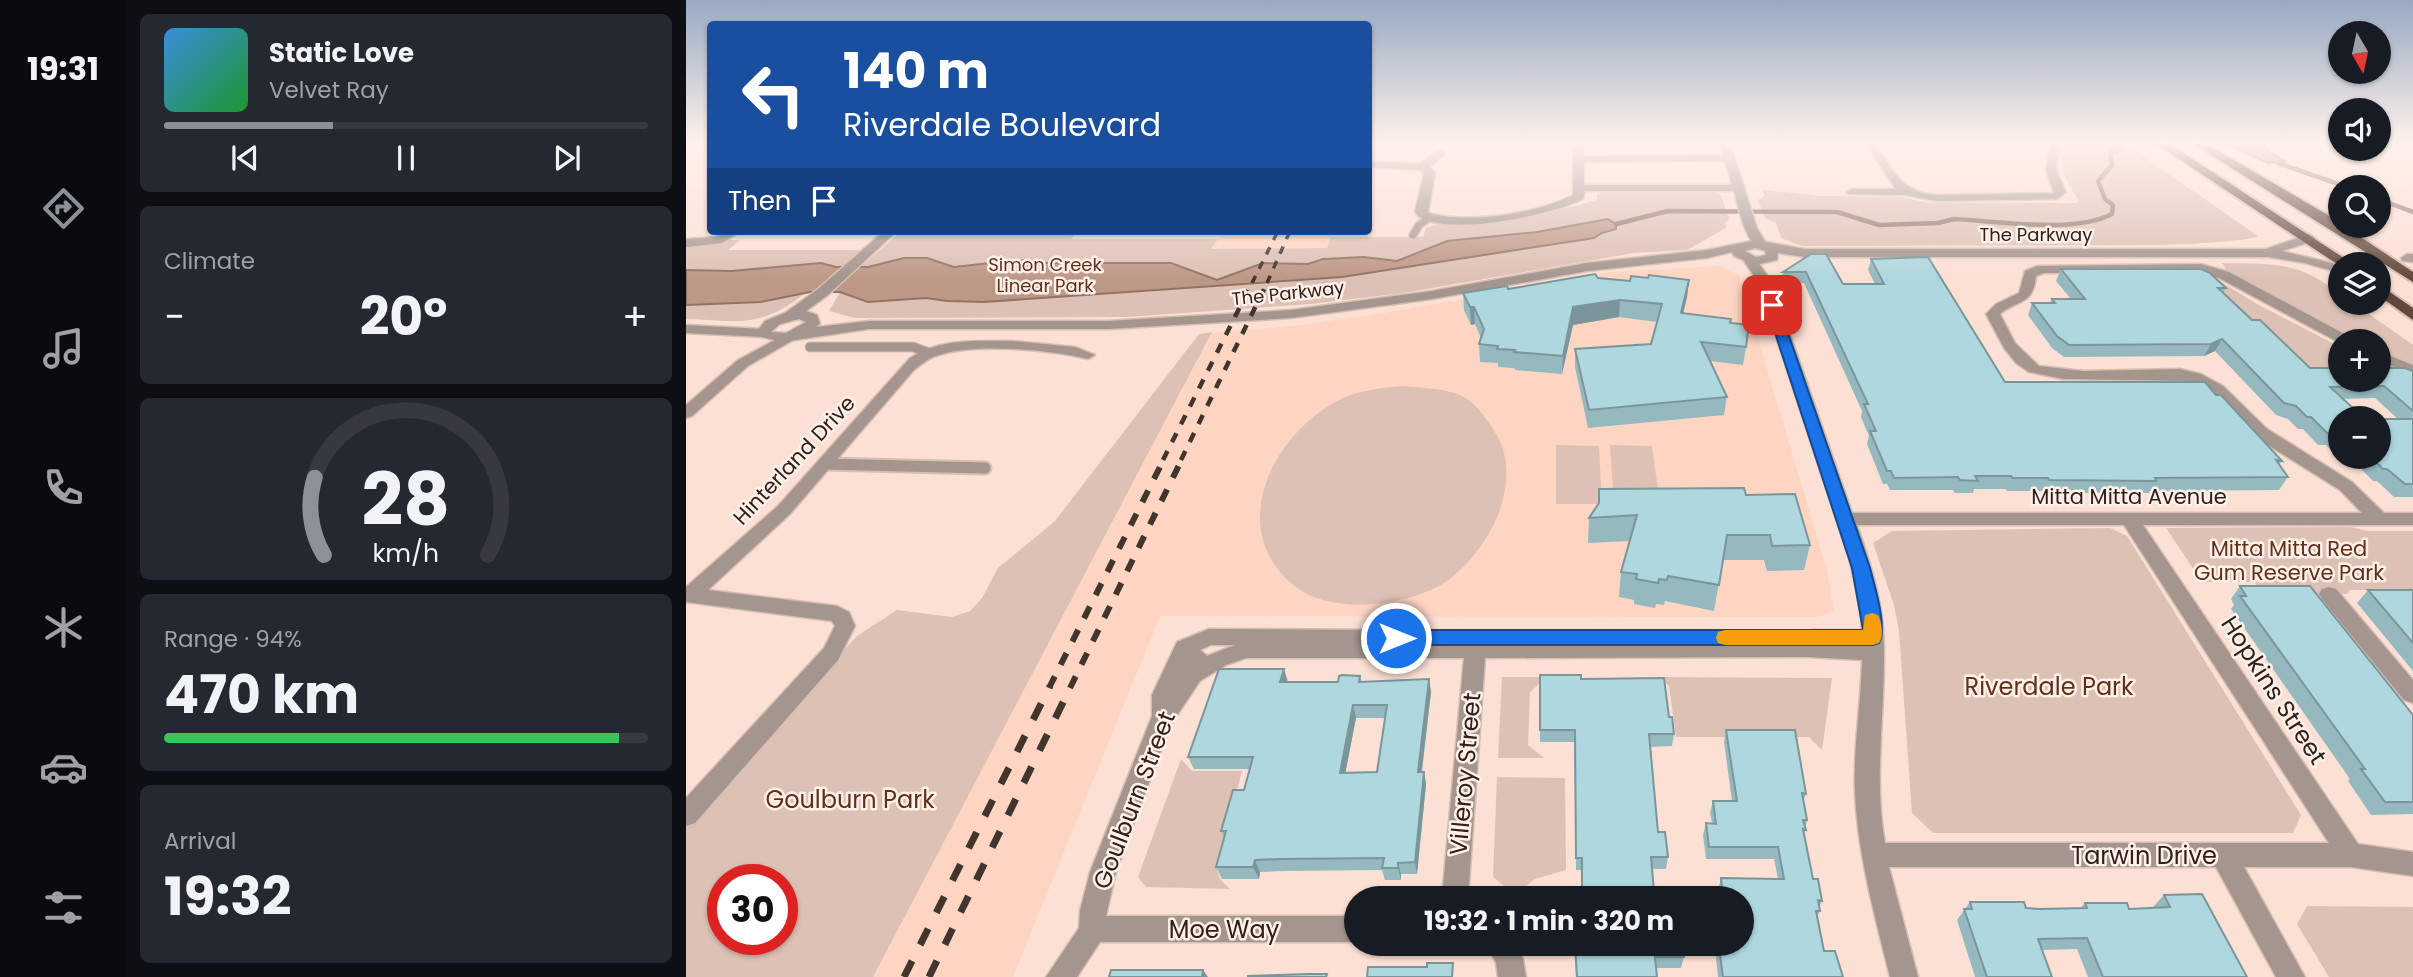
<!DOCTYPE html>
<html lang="en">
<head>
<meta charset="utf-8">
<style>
	:root { --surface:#171b24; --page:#242831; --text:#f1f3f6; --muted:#9ea1a6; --line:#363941; --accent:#8c9099 }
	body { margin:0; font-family:Poppins,sans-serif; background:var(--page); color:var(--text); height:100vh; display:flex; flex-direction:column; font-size:26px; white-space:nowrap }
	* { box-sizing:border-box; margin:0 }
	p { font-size:23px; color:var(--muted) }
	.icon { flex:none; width:38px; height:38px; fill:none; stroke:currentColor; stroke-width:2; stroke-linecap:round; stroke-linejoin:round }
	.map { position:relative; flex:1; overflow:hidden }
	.side { display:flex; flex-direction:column; gap:14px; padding:14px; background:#0d0f14; width:560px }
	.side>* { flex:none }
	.top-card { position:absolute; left:21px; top:21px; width:665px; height:214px; border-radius:7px; box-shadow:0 2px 5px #0004; background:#1a4fa0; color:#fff; overflow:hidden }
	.needle { width:46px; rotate:171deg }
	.controls { position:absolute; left:1642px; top:21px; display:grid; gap:14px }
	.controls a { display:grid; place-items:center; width:63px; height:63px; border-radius:50%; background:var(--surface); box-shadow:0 2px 5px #0004; font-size:35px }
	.speed { position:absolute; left:21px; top:864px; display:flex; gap:14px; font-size:35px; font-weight:700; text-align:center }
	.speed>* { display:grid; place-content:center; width:91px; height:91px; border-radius:50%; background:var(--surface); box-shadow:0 2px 5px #0004; line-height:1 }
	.speed .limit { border:10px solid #d22; background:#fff; color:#111 }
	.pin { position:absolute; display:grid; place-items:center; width:60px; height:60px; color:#fff; margin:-30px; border-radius:14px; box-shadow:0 4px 10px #0006 }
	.me { position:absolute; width:77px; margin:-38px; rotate:90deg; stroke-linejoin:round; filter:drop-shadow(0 0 5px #0008) }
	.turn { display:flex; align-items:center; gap:24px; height:147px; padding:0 21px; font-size:32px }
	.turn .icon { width:91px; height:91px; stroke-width:2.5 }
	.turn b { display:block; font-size:49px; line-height:60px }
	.then { display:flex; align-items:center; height:66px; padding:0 21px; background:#0003; gap:14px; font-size:26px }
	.big { font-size:52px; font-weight:700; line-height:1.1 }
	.side .widget { flex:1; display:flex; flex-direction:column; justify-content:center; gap:10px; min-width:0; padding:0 24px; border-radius:10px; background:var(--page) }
	.side .dial { align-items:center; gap:0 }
	.dial svg { height:182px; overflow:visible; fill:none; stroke:var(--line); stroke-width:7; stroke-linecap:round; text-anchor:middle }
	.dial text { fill:var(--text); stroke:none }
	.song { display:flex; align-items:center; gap:21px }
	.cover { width:84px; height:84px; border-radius:10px; background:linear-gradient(135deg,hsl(210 70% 55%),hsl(130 70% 35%)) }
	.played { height:7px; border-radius:4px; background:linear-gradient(90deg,var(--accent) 35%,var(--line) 35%) }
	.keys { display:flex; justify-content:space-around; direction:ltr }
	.heat { display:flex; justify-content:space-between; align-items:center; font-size:38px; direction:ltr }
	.charge { height:10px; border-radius:5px; background:linear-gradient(90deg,#34c759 94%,var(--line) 0) }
	.trip { position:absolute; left:658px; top:886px; width:410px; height:70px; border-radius:35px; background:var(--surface); box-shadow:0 2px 5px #0004; font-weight:700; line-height:70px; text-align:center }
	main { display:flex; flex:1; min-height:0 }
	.menu { display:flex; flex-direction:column; width:126px; justify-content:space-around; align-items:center; background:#090b0e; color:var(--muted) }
	.menu .icon { width:49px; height:49px }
	.menu .on { color:var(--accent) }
	.menu b { font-size:32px; color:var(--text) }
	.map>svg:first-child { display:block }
</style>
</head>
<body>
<main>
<nav class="menu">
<b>19:31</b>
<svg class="icon on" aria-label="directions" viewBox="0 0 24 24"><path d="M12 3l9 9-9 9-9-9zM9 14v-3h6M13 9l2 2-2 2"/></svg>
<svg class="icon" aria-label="music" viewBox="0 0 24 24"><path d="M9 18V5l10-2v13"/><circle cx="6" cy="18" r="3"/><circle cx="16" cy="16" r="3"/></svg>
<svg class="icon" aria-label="phone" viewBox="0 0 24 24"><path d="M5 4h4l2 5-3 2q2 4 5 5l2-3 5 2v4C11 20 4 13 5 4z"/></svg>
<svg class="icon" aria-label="climate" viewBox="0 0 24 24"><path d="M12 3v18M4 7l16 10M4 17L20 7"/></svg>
<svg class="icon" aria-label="car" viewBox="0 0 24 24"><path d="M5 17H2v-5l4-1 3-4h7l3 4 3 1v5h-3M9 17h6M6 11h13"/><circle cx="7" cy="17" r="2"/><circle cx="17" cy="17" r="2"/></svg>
<svg class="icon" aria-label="filters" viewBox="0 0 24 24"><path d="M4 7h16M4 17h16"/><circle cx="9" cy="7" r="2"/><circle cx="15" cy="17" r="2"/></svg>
</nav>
<section class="side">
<div class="widget">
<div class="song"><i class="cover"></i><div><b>Static Love</b><p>Velvet Ray</p></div></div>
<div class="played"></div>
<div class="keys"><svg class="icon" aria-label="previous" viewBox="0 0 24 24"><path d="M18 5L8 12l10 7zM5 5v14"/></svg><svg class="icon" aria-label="pause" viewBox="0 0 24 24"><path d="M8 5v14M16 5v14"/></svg><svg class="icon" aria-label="next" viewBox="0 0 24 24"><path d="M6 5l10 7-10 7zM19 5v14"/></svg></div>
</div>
<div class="widget"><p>Climate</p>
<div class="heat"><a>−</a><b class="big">20°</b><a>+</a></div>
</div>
<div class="widget dial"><svg viewBox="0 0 100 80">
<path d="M14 69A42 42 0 1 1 86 69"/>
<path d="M14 69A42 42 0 0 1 10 35" stroke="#8c9099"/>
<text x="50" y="56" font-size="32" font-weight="700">28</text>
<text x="50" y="72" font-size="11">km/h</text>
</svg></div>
<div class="widget"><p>Range · 94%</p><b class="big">470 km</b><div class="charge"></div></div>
<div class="widget"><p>Arrival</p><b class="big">19:32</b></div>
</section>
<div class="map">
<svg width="1727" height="977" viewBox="0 0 1727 977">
	<rect width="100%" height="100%" fill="#fce0d4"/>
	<!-- built -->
	<path fill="#fed5c2" d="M538,231H646L642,248L524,249Z
		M1032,266L1053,275L1141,570L1148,610L1132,617L474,616L327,977H187L526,333L615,325L711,311L924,272Z"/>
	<!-- green -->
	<path fill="#ddc1b5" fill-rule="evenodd" d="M1382,143H1438L1572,236C1563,242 1494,244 1477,245L1116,246L1095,238L1090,223L1079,218L1072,200L1079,196L1076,190L1136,196L1214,197L1244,203H1390L1393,201C1381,182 1369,164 1382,143Z
		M916,192H1029L1035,195L1043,219L1039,223L1040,228L1001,250L948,253L717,293L624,304L441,317L169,318L143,311L154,292L180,267H174L215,232H390L385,239H532L525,249L641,248L645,237H737L740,228C763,220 791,225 815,222C848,217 880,208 911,200V195Z
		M42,240H54L42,250H177L158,267H149C128,285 105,309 77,317C53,325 25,319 0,319V246H19Z
		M1536,263C1587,264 1612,261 1654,294V303H1667L1727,345V367L1692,351V341H1669L1542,272Z
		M1513,276L1532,280L1571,304L1654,347V373H1615Z
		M526,332L187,977H0V828L171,636L211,610L266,617L284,611L296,598L312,568L369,521L513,334ZM37,880H96V940H37Z
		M717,386C735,388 757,388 774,395C788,401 799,417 807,429C841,478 805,549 761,581C735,599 690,607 659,604C632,601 612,593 595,573C544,514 594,429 655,399C673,390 696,388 717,386Z
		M870,445L913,446L916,504H870Z
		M924,445L966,446L974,505H928Z
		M1664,527L1683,531H1727V590H1664L1661,594L1576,593L1568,582H1516L1480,528Z
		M1424,528L1441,536L1615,815L1607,833H1247L1226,813L1213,631L1208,605L1187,543L1206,531Z
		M816,677H861L844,692L842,745L858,758H812Z
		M971,677L1146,678L1136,750L1123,737H990L983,686Z
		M495,759L506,771H556L531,870L534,879L544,889L460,887L452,877Z
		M811,777L879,778L880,870L849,879L829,895L807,877Z
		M1621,906L1727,907V977H1643L1611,924Z"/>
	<!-- water -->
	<path fill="#be9887" stroke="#927467" stroke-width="2" d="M1537,143H1575L1582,151L1599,161L1582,163Z
		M922,219L930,224V229L916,233L908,238L656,277L298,302L261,301L240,298L182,302L154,292H124L75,302L0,305V270L46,271L135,263L150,267H182L218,258H241L268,267L323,261L347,260L361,263H485L531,280L577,263L622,264L637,259L678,257L711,261L761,241L851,232Z"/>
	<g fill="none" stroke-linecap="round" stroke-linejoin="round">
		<!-- stream -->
		<path stroke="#927467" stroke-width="4.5" d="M1592,163L1661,187
			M1692,199L1727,212
			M930,224L982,211L1151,212L1193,225L1252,223L1268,219C1312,221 1388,234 1426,214L1427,205L1419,199L1412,181L1426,165L1424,152L1436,149"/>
		<defs>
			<path id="service-far2" d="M727,235L733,225L743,218"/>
			<path id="service-far1" d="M124,347H227L243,353"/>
			<path id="service" d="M138,464L299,468"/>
			<path id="minor" d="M887,143H897L898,156L1037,155L1034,143H1044L1071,228L1081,245L1075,249C1058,241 1053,208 1048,191H899L897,199C865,215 760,238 731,215L729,211L738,174L734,170L682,167V161L734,164L750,151H758V155L744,167L749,173L742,213C781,224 850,214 887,195ZM1039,161L1046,185H898V162Z
				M1179,143H1189C1208,170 1213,192 1250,195L1368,193L1360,170L1364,143H1374L1370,170L1380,192L1371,199L1250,201L1219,195L1162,194L1160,192L1166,189H1210Z
				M40,231H55L36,243L0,247V239L29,237Z
				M1721,254H1727V262L1716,261L1715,258Z
				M1064,257L1069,258L1086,282L1166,513H1676L1654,490L1569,437L1527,392L1506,381L1377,379L1343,372L1330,363L1318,348L1300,314L1310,304L1333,293L1339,271L1351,266L1515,264L1543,272L1666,338L1668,341L1654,343L1533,278L1514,272L1358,273L1350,276C1347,306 1332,299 1314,314L1329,343L1353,366L1397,371L1494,369L1515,374L1537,386L1581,429L1666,482L1698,513H1727V525H1457L1672,844L1727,852V876L1665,867H1558L1619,977H1590L1530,867H1203L1232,977H1204C1189,916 1172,856 1169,793C1167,749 1175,704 1176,660L1122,657L799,658L782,898H756L778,658H560L540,665L514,681L484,726L430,872L420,916H670V942H414L391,977H360L393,928L394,911L404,872L466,716V695L491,642L523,629L702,630L709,632L712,638L710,641H1117L1119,632L1126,630H1176L1174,605L1163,558L1072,282L1058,261ZM1171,525H1438L1643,843H1199C1186,772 1202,700 1197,629C1194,593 1183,559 1171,525ZM525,645H549L521,656L514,650Z
				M0,325L77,329L84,333L77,337L0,333Z
				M104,332L111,336L109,339L62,366L6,416L0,418V405L52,360Z
				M327,341L389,347L409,355L402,359C364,350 287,342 250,356C241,359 234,365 227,371L104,514L22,590L151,606L163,612L169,626L152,660L9,823L0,826V798L138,648L149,626L146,621L0,602V587L92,506L223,359C252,338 293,341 327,341Z
				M1692,351L1727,365V375L1692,360Z
				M1643,587L1650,589L1727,680V703L1718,700L1636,599L1633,594L1636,589Z
				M800,943H829L837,959L840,977H812L810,963Z"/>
			<path id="tertiary" d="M198,231H211L142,295L120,311L131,315L134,323L131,327L183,321H422L605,310L746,291L901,263L1021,250L1070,240L1118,249H1580L1623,234L1629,238L1627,241L1596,251L1654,265V273L1619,263L1582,257H1118L1092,253L1091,260L1069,265L1048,256L1046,252L1021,258L901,271L746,299L605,318L422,329H183L96,342L72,336L70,333L79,321L99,313L132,289ZM1069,248L1079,251L1080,255L1070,257L1059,251ZM113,319L120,322L100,333L85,332L94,324Z"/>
			<path id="trunk" d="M1469,143H1482L1667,264L1654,266Z
				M1506,143H1519L1652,221L1654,226H1658L1727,272V282Z
				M1692,284L1727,308V320L1692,295Z"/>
		</defs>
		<!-- service-far2 casing -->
		<use href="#service-far2" stroke="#d7beb3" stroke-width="10"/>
		<!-- service-far1 casing -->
		<use href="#service-far1" stroke="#d7beb3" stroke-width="11"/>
		<!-- service casing -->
		<use href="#service" stroke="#d7beb3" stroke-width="15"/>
		<!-- minor casing -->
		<use href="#minor" stroke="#d7beb3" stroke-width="3"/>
		<!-- tertiary casing -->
		<use href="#tertiary" stroke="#d7beb3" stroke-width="3"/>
		<!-- trunk casing -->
		<use href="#trunk" stroke="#d7beb3" stroke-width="4"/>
		<!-- service-far2 -->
		<use href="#service-far2" stroke="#a4958f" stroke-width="7"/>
		<!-- service-far1 -->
		<use href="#service-far1" stroke="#a4958f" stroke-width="9"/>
		<!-- service -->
		<use href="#service" stroke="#a4958f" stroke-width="11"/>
		<!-- minor -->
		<use href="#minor" fill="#a4958f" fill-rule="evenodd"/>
		<!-- tertiary -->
		<use href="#tertiary" fill="#a4958f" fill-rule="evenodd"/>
		<!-- trunk -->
		<use href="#trunk" fill="#61483c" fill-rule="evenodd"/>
		<!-- rail-far3 -->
		<path stroke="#42352e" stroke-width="3.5" stroke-dasharray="8 8" stroke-linecap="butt" d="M566,283L592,231
			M581,283L604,231"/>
		<!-- rail-far2 -->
		<path stroke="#42352e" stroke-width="4.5" stroke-dasharray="10 10" stroke-linecap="butt" d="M477,460L567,281
			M495,460L582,281"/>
		<!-- rail-far1 -->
		<path stroke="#42352e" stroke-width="6" stroke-dasharray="13 13" stroke-linecap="butt" d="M363,688L478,459
			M384,688L496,459"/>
		<!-- rail -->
		<path stroke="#42352e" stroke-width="7" stroke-dasharray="18 18" stroke-linecap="butt" d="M218,977L364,686
			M243,977L385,686"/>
	</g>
	<!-- wall -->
	<path fill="#96b9bf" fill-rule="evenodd" d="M1125,254L1157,284H1189L1182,270L1185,259L1319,382L1530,395L1596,461L1593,465L1602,477L1593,490L1464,491L1463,493H1357L1356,491H1321L1320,489H1288L1287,493H1269L1267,490H1204L1201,484H1197L1181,444L1183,436L1175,417L1176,411L1118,283H1095L1097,272Z
		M1375,269L1540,288L1537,293L1566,320L1624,368L1727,371V497H1708L1691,481H1687L1663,457H1692L1712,419L1689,398L1657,399L1654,418V454H1649L1640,445H1632L1617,429H1612L1602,419L1590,415L1529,351L1518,356L1378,357L1366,348L1342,315L1346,303H1364L1366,299H1385L1370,281Z
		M912,278L944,281L962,278L1003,280L1001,297L997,313L1044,323L1060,347L1057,365L1024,361L1041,397L1038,415L902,428L889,367V349L965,344L971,322L933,317L887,325L876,374L829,370L828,368L812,367V363L794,362L793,344L795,338L789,324L785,325L778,310L777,293L822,289Z
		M913,489L1060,495L1124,545L1118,570L1081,571L1078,560H1037L1028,611L979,601L978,605L970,604L969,608L948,604V600L933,597L935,572L944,541L902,543L903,518L912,505Z
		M1554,586L1727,715V814L1685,815L1662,781L1664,779L1545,609L1548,605L1545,599Z
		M1682,590H1727V671L1671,603Z
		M854,675L895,679L983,717L988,734L986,746L965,747L972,832L982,857L980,869H966L895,889V870H890L888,742H854Z
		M674,676L676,682L745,692L736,772H738L740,784L731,874H715V880H699L696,870L600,871L574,872L573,879H536L530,867L538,837L535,831L558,790L563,769H508L502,757L602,682H652ZM670,718H699L691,772L659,773Z
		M1040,730L1120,794L1117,801L1121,820L1118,834L1127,879L1136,901L1133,907L1134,911L1131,917L1138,951L1157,977H1032L1030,958L1033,947H1039V943H1055V898H1033L1032,890L1035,878L1092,879L1088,859H1020L1017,835L1020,823H1026L1024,813L1027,801H1046L1038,742Z
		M1478,895L1561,977H1402L1391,949L1356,950L1366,977H1289L1271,920L1284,902L1353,909L1394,908L1399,903L1443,909L1467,908V907Z
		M888,943H996L998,957L995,968H970L971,977H890Z"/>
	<!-- shaded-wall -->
	<path fill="#7a969b" d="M1003,280L1001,297L993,331L995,313Z
		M934,300L933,317L887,325L876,374L877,356L887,307Z
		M784,307H788L789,324L785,325Z
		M1536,339L1529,351L1518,356L1525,344Z
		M598,669L602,682H594Z
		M743,679L745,692L734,784L732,772Z
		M667,705L670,718L657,785L654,773Z
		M738,772L740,784L731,874L729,862Z
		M569,860L574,872L573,879L567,867Z
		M712,863L715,874V880L712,868Z
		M517,970L522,977H516Z"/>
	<!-- building -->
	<path fill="#afd7de" stroke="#7a969b" stroke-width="2" fill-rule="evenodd" d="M1125,254H1140L1157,284H1198L1185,259L1242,257L1319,382H1519L1530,395H1535L1596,461L1590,460L1602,477L1469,478L1470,481L1363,480L1362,478H1327L1325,476H1289L1292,481L1274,480L1272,477L1208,478L1205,471H1201L1184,431H1190L1178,404H1182L1120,272H1097Z
		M1375,269H1515L1524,273L1540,288H1532L1566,320H1574L1624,368H1654V380H1692V368H1719L1727,371V411L1698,386L1644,387L1678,418H1654V438L1649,433H1641L1625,417H1621L1610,406L1598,403L1536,339L1525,344L1383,345L1371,336L1346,303H1369L1366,299H1399Z
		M909,274L912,278L944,281L945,276L962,278L963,275L1003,280L995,313L1045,319L1044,323L1063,325L1060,347L1015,342L1041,397L903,410L889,349L965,344L976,304L934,300L887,307L877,356L828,352L829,350L811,349L812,346L793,344L798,329L788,307H784L777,293L821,286L822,289Z
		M1692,419H1727V484H1719L1701,469H1697L1685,457H1692Z
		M1058,488L1060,495L1109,494L1124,545L1086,546L1084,535H1041L1033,585L982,576L981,580L973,579L972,583L950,579L951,574L935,572L951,515L903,518L913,503V489Z
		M1554,586H1624L1727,715V802H1699L1675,769H1679L1554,596H1560Z
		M1682,590H1727V643Z
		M533,669H598L594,682H652L653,676L656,675L674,676L673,682L743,679L732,772H738L729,862L712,863V868H696L698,858L595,859L569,860L567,867H530L540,831H535L547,790H558L567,757H502ZM667,705H701L691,772L654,773Z
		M854,675H895V679L978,678L983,717H986L988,734H963L972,832H979L982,857H965L968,891H981L982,898H881V889H896V858H890L889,730H854Z
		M1040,730H1109L1120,794L1116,793L1121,820H1117L1120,830L1117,829L1127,879H1132L1136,901L1132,900L1134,911H1130L1138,951H1149L1157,977H1037L1033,947H1044L1043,943H1055V898H1037L1035,878L1098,879L1092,847H1023L1020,823L1030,824L1027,801H1051Z
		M1516,894L1561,977H1417L1401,938L1352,939L1366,977H1301L1278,909H1286L1284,902H1338L1340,908L1353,909L1401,908L1399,903H1441L1443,909L1484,907L1478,895Z
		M889,943H996L998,957H969L971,977H891Z
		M741,963H767L766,977H681L682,967H741Z
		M425,970H517L516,977H423Z
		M623,974H641L640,977H562V976Z"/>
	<!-- sky -->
	<linearGradient id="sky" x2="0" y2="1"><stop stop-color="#97a9c1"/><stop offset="0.51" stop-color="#fef1ec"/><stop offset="1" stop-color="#fef1ec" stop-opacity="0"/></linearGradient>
	<rect width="1727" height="279" fill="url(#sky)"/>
	<!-- route -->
	<path fill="#1a73e8" stroke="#114b97" stroke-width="2" d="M1086,301L1092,305L1184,568C1188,585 1202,627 1193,643L1187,645H710L703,643L700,638L703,632L710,630H1177L1166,568L1080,305Z"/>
	<!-- slow -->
	<path fill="#f59e0b" d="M1186,613L1192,615C1196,623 1198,635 1193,643L1187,645H1039L1032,643L1030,638L1032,632L1039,630H1177L1179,615Z"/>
	<g text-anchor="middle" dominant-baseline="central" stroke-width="5" stroke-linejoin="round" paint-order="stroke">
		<!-- far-street labels -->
		<g font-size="18" fill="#2d211b" stroke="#fff0ea">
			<text x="1350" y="234">The Parkway</text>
			<text transform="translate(602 293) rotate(-6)">The Parkway</text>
		</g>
		<!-- far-park labels -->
		<g font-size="18" fill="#622f18" stroke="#fff0ea">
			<text x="359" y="264">Simon Creek<tspan x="359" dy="21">Linear Park</tspan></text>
		</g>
		<!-- street labels -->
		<g font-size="21" fill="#2d211b" stroke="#fff0ea">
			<text transform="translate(108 460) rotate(-47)">Hinterland Drive</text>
			<text x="1443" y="496">Mitta Mitta Avenue</text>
		</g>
		<!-- park labels -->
		<g font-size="21" fill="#622f18" stroke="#fff0ea">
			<text x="1603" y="548">Mitta Mitta Red<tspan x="1603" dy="24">Gum Reserve Park</tspan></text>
		</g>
		<!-- near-park labels -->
		<g font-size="24" fill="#622f18" stroke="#fff0ea">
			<text x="1363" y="686">Riverdale Park</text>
			<text x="164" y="799">Goulburn Park</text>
		</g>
		<!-- near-street labels -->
		<g font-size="24" fill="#2d211b" stroke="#fff0ea">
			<text transform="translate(1588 690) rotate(57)">Hopkins Street</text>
			<text transform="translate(779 774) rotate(-85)">Villeroy Street</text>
			<text transform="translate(448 800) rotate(-69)">Goulburn Street</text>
			<text x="1458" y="855">Tarwin Drive</text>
			<text x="538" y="929">Moe Way</text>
		</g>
	</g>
</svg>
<div class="controls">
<a><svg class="needle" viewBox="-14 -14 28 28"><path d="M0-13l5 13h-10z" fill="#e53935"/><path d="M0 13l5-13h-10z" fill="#9ea1a6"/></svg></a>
<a><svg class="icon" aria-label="sound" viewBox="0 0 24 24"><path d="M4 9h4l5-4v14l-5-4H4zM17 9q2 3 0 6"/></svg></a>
<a><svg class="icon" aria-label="search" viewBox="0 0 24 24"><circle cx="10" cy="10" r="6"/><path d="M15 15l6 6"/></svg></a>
<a><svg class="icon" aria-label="layers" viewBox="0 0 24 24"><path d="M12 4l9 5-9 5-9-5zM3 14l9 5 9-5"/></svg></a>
<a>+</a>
<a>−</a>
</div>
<div class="speed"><div class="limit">30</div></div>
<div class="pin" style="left:1086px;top:305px;background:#d93025"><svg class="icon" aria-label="arrive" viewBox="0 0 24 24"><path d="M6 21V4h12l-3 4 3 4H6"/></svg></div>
<svg class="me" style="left:710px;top:638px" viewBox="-20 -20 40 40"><circle r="17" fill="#1a73e8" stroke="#fff" stroke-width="3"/><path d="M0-11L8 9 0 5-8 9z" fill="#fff"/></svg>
<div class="trip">19:32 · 1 min · 320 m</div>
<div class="top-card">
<div class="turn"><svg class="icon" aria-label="left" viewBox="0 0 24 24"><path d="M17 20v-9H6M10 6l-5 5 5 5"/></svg><div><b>140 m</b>Riverdale Boulevard</div></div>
<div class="then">Then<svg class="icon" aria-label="arrive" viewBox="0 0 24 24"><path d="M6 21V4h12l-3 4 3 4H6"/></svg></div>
</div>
</div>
</main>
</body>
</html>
